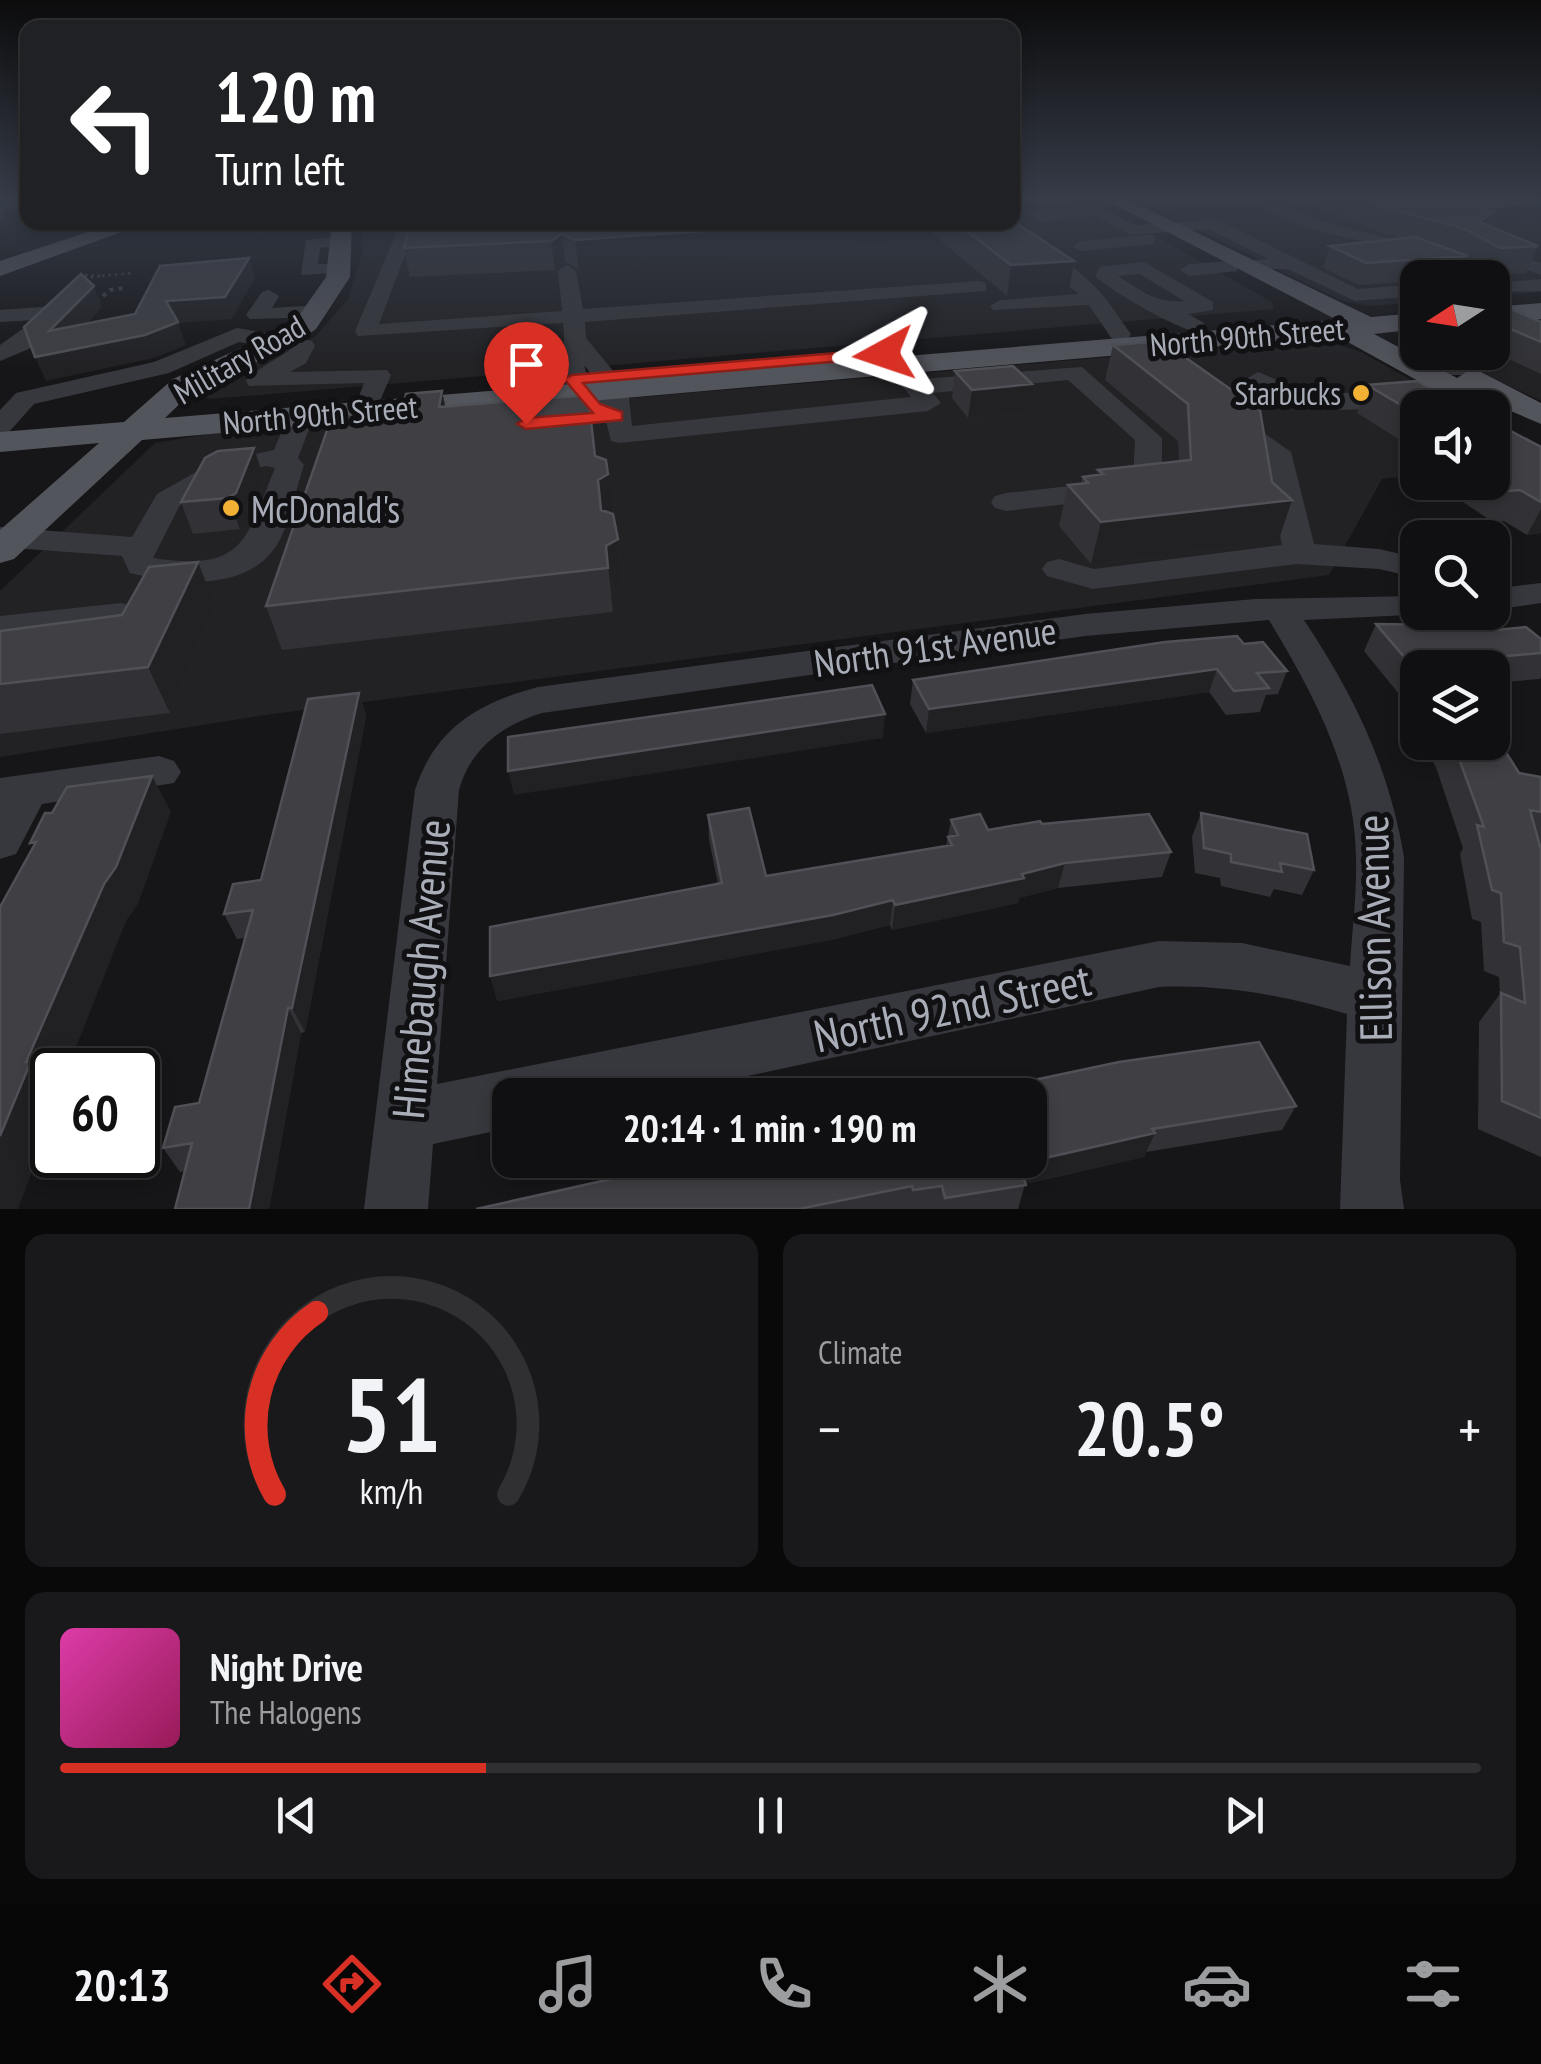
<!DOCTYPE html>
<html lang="en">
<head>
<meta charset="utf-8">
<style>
	:root { --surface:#101012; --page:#19191b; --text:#f1f3f6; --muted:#9c9d9f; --line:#303032; --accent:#d93025 }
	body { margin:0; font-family:"PT Sans Narrow",sans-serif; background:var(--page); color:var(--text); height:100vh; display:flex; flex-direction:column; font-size:38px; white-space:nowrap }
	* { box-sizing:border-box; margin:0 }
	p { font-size:32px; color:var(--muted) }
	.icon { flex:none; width:55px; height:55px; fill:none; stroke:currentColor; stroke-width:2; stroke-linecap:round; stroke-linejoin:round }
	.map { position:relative; height:1209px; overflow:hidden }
	.details { display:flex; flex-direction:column; gap:25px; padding:25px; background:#09090a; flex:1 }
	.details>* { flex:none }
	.hud { position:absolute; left:20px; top:20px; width:1000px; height:210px; border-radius:20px; box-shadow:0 5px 15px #0003,0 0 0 2px var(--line); background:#202124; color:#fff; overflow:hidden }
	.needle { width:65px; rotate:258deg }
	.fabs { position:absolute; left:1400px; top:260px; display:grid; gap:20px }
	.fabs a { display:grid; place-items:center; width:110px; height:110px; border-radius:20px; background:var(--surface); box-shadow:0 5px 15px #0003,0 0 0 2px var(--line); font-size:50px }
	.speed { position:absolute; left:30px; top:1048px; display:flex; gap:20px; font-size:50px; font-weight:700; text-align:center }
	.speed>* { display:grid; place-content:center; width:130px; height:130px; border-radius:50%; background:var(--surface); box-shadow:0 5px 15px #0003,0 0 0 2px var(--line); line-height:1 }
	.speed .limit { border:5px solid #111; border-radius:15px; background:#fff; color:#111 }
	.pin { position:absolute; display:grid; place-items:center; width:85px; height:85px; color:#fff; margin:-102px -42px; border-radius:50% 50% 50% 0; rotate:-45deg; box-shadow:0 0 10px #0007 }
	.pin .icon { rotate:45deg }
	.me { position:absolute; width:110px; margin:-55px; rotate:265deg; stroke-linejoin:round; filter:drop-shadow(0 0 8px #0008) }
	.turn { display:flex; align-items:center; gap:35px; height:210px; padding:0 30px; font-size:45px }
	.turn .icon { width:130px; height:130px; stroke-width:2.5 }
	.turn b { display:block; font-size:70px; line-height:85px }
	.big { font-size:75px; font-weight:600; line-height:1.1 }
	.details .tile { flex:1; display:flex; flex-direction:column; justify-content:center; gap:15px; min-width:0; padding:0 35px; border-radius:20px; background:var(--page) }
	.details .dial { align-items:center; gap:0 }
	.dial svg { height:260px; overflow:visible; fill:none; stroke:var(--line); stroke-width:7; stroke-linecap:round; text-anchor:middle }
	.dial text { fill:var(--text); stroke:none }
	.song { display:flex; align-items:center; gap:30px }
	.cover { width:120px; height:120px; border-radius:15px; background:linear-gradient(135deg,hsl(320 70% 55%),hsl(330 70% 35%)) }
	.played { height:10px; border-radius:5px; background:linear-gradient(90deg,var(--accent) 30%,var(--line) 30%) }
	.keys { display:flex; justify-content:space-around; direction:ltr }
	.heat { display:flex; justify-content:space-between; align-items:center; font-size:55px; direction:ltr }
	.details .tiles { flex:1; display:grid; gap:25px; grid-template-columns:1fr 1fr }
	.tile:last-child { grid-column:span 2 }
	.trip { position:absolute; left:492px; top:1078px; width:555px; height:100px; border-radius:20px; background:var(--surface); box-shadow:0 5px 15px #0003,0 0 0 2px var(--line); font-weight:600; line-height:100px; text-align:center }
	.menu { display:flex; height:160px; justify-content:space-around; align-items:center; background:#060607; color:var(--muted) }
	.menu .icon { width:70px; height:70px }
	.menu .selected { color:var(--accent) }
	.menu b { font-size:45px; color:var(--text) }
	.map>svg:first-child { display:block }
</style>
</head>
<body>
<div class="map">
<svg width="1541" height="1209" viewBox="0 0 1541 1209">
	<rect width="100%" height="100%" fill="#161618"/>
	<!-- built -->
	<path fill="#222225" d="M1141,201H1541V292L1493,296L1492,278H1418L1417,302L1371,306L1342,301Z
		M1101,206L1272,302L1274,309L212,399L200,397L221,378L315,337L348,299L362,253L361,225L370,223L1012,222L1013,209Z
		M1541,319V401L1441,353L1492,352L1493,323Z
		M1321,339L1361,352L1461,407L1418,408L1417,475L1382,479L1329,575L265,715L0,757V591L155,443L209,434Z"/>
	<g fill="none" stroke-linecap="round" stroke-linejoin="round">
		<!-- stream -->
		<path stroke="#2c353c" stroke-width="4" d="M0,219L3,208L20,201"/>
		<!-- path-far1 -->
		<path stroke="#3d3f44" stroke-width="2.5" stroke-dasharray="2.5 4" stroke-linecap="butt" d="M85,275L102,276L78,279Z
			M102,276L132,273"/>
		<!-- path -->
		<path stroke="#3d3f44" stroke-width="4" stroke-dasharray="4 5" stroke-linecap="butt" d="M96,302L110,290L124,288"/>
		<!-- minor -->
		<path fill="#37383d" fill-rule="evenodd" d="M1256,201C1284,200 1304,216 1331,224C1377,238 1450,245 1487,278C1450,278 1425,258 1390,248C1346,235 1292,231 1256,201Z
			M1097,205L1134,225L1218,220L1358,289L1418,284V296L1355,301L1288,269H1246V261L1268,259L1209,229L1131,235L1094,215L1042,222L1030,214L1038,209Z
			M513,222H543L507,234L410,241L379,324L562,311L558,271L567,265L576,271L583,309L979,281L986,283V291L585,322L586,338L628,389L632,426L911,397L887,366L899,359L907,361L922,379L1082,367L1162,438V486L1147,495L1006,511L995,508L991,502L995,496L1006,493L1133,479L1135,440L1068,380L933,393L941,403L928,411L620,443L611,441L606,421C546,393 569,370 563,323L358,336L355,331L397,232ZM584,365L604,390V400L590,386Z
			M981,222C1019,222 1071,262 1097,289C1110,302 1120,320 1131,334L1128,339H1112L1089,305L993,310L990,306L1000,300L1079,294Z
			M1148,235L1154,236V244L1081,251L1072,246L1081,241Z
			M342,236L348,237V245L320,248L318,264H347V272L301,275L306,240Z
			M1485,243L1541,263V275L1479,252V244Z
			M1230,261L1237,263V271L1189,276L1180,270L1189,264Z
			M1144,262L1213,302V310L1188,314L1204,323V333C1188,336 1109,290 1095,276L1100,267ZM1140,274L1184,301C1157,304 1140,290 1118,276Z
			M1492,277L1506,282L1541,279V291L1496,292Z
			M269,290L279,296L272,308L318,305L328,311L318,317L250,319L246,315L262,292Z
			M56,306L63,308V316L31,348L0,361V345L35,320L0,322V310Z
			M237,328L312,341L315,346L306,363L290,372L387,370L391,375L380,401L371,403L362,401L359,396L364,383L249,386L246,381L249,376L290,350L239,342L169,373L34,404L9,432L0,434V410L16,393L154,362Z
			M1442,352H1469L1488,368L1476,375H1448L1444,370L1454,363Z
			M1258,372L1314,395L1410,389L1423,397L1410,405C1350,411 1303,417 1249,384L1246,379Z
			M301,408L314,416L298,458L304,465C295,491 289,532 271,553C239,591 173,584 130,573L122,556L0,547V527L132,537L157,494L212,463L274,450L288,416ZM266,466L275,468C245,541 245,572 153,558L180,505L232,475Z
			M1228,408L1291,452L1314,544L1379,549L1418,558V578L1379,569L1297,564L1093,589L1047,576L1042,569L1047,562L1059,559L1094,569L1282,545L1264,455L1219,421L1215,416L1219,411Z
			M1541,583V603L1492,610V589Z
			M1418,596V612L1430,614L1304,620C1354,695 1389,767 1404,857L1400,1180L1404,1209H1340L1347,1014C1285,996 1224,984 1159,987L660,1095H510V1128L433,1144L428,1209H364L415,790C435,728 478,703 538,687L1085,614L1255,599ZM1269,620C1313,693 1355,770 1356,858C1357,894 1352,931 1350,966L1242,943L1159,941L437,1084L459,790C471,748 501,726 542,713L1085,636Z
			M121,603L134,606L139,614L134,622L0,638V616Z
			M159,756L174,761L181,772L174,783L42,804L16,854L0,859V778Z"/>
		<!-- major -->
		<path fill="#53555c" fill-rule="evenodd" d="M1108,201H1131L1371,317L1418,313V329L1374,334L1457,378L1471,369L1481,372L1541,403V424L1506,409L1492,417V408H1467L1337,336L142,440L14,559L0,563V530L99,443L0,452V432L124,422L173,379L272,334L298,317L326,277L332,222H352L350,277L316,329L292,346L193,391L165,418L1337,320Z
			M118,222H149L0,276V261Z
			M1541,303V319L1492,323V307Z"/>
	</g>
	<!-- wall -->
	<path fill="#323236" d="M1287,201H1513L1524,204L1514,228L1497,230L1538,246L1526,273L1489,275L1466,261L1459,278H1418V281L1359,285L1323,268L1330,246L1401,238L1380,232L1309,203Z
		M411,222L882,246L579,269L565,262L555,270L410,277L404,248Z
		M923,222H1012L1074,261L1069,291L1007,296L923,226Z
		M1492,303L1541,322V374L1492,351Z
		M1162,341L1278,542L1091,564L1059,526L1068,485L1081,483L1083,477L1097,475L1098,470L1179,461L1178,441L1105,380L1113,345Z
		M955,371L1028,412L968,418L952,398Z
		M1367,385L1418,408V451L1357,413Z
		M445,407L595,456L612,514L618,539L622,581L611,589L613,612L282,650L266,606Z
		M1492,421L1541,447V533L1527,535L1504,521L1493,522L1433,482H1492Z
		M264,478L248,524L240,529L193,534L181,502Z
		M215,605L170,713L0,734V631Z
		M1450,620L1541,639V677L1540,679L1492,683V668H1418V729L1403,699L1364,651L1376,624L1448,625Z
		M1244,644L1287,671L1278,694L1266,695L1260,712L1226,715L1209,692L926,733L910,704L913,680Z
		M359,693L366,716L305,1032L301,1033L269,1209H175L185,1171L180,1172L163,1148L199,1103L245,938L237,939L224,914L261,880Z
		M1424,742H1492L1519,773L1541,777V845L1539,844L1541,850V1157L1478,1129L1479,1022L1500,994L1499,977L1484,971L1481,922L1472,919L1460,854L1463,848L1437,770Z
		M1201,813L1314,870L1302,895L1274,889L1270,897L1221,886L1220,878L1195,873L1192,837Z
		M708,815L766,876L946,846L951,820L988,830L1042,824L1171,852L1162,877L1058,888L1019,898L1018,903L892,930L890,925L831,940L497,1001L718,884L709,840Z
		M1020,1083L1296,1106L1282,1130L1146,1152L1144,1157L1025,1184L1018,1209H476L1030,1160V1095H1017Z"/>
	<!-- shaded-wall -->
	<path fill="#212124" d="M1524,204L1514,228L1468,232L1478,207Z
		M249,222H291L290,231L253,234Z
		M834,222H884L882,246L579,269L575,240Z
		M562,234L565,262L555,270L551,241Z
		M249,258L255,278L232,319L178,323L186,345L154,358L46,381L35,357L49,331L94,286L102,307L62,352L166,301Z
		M1074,261L1069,291L1007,296L1011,265Z
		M1032,384L1028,412L968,418L972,390Z
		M442,391L450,428L439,407Z
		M254,448L264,478L248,524L240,529L228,498Z
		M608,474L612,514L602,520L598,480Z
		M1292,500L1278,542L1091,564L1101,522Z
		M1541,509V533L1527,535Z
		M618,539L622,581L611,589L613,612L606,546Z
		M198,562L215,605L170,713L148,667Z
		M1217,669L1209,692L926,733L929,709Z
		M359,693L366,716L305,1032L292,1008Z
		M885,714L883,738L514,795L508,771Z
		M152,776L171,812L138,904L126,921L67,1070H52V1118L18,1209H0V1136L26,1062Z
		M1065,863L1058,888L1019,898L1018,903L892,930L895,905Z
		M893,900L890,925L831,940L497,1001L490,976Z
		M288,1008L301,1033L269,1209H249Z
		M1155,1133L1144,1157L1011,1187L1019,1164Z"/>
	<!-- building -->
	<path fill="#3f3f44" stroke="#4f5156" stroke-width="2.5" d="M1369,201H1513L1524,204L1478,207L1493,212L1479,222L1538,246L1500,248L1465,229L1388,208Z
		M1012,220L1074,261L1011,265L955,222H1012Z
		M411,222H834L575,240L562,234L551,241L404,248Z
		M1415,237L1468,256L1366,263L1330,246Z
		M249,258L225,297L166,301L178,322L145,335L35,357L24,327L81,274L94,286L49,331L135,314L160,266Z
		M1493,301L1541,322V342L1492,321Z
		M1162,341L1260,410L1272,482L1292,500L1101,522L1068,485L1088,483L1083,477L1103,474L1098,470L1191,460L1188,404L1113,345Z
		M1013,366L1032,384L972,390L955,371Z
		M1417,381L1467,408H1418V415L1367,385Z
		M442,391L439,407L588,395L595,456L606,460L608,474L598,480L601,510L613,514L618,539L606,546L608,568L266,606L332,416L403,410L406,394Z
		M1492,421L1541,447V502L1520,490L1508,491L1492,481Z
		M254,448L236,493L228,498L181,502L205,458L218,451Z
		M198,562L148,667L0,684V631L122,615L149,567Z
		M1481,618L1496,630L1526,627L1541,639V653L1450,661L1454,668H1418V673L1376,624L1456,625L1450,620Z
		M1237,636L1244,644L1263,642L1287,671L1257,673L1269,688L1234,691L1217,669L929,709L913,680L1165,642Z
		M872,685L885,714L508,771V737Z
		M359,693L292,1008H288L249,1209H175L192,1143L163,1148L175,1107L199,1103L253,910L224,914L233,884L261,880L308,699Z
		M1492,730L1519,773L1541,777V812L1530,810L1541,850V1118L1502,1101L1501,993L1525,1003L1520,947L1504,942L1501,893L1492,890L1477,825L1484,827L1453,742H1492Z
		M152,776L116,867L104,884L26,1062L31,1061L0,1136V907L36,842L30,843L45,813H52L67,787Z
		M749,808L766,876L952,845L948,837L958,835L951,820L980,814L988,830L1040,821L1042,824L1149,814L1171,852L1065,863L1022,874L1024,878L895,905L893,900L833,915L490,976V927L722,883L708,815Z
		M1201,813L1307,834L1314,870L1280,863L1282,872L1231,862V854L1204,848Z
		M1259,1042L1296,1106L1152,1129L1155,1133L1019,1164L1026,1185L945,1198L942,1186L913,1190L912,1186L799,1209H476L697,1160H1030V1095H1025L1020,1083L1119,1062Z"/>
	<!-- sky -->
	<linearGradient id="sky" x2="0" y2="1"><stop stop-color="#0c0c0d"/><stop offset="0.54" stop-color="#363c48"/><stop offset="1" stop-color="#363c48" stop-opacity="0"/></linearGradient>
	<rect width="1541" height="370" fill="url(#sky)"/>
	<!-- route -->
	<path fill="#d93025" stroke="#8d1f18" stroke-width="2.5" d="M884,349L890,350V357L583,383L600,404L622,412V420L526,429L517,424L526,418L593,413L564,379L572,375Z"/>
	<!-- markers -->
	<g fill="#f2b134" stroke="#111113" stroke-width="4">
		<circle cx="1361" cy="393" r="10"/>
		<circle cx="231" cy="508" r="10"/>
	</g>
	<g text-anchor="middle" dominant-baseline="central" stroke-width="10" stroke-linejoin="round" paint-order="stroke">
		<!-- far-street labels -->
		<g font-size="32" fill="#a8adb8" stroke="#111113">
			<text transform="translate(1247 336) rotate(-5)">North 90th Street</text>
			<text transform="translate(239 359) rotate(-30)">Military Road</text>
			<text transform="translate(320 414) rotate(-5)">North 90th Street</text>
		</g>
		<!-- far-poi labels -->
		<g font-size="32" fill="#a8adb8" stroke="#111113" text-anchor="end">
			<text x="1341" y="393">Starbucks</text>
		</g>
		<!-- poi labels -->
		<g font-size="38" fill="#a8adb8" stroke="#111113" text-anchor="start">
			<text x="251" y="508">McDonald's</text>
		</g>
		<!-- street labels -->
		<g font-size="38" fill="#a8adb8" stroke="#111113">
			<text transform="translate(935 646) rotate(-8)">North 91st Avenue</text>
		</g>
		<!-- near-street labels -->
		<g font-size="45" fill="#a8adb8" stroke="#111113">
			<text transform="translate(1373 928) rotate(-91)">Ellison Avenue</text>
			<text transform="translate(420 969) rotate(-85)">Himebaugh Avenue</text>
			<text transform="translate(952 1007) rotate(-12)">North 92nd Street</text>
		</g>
	</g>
</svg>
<div class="fabs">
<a><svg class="needle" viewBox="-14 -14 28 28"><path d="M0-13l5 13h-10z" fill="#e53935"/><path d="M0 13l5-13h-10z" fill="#9c9d9f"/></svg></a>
<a><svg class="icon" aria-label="sound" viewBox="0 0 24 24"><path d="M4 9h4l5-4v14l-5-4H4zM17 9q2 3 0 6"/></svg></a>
<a><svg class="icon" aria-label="search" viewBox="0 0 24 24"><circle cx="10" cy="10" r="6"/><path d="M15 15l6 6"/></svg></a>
<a><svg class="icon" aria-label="layers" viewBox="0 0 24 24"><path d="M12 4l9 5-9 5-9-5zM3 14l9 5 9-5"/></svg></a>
</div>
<div class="speed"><div class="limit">60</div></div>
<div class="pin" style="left:526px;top:424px;background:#d93025"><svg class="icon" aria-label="arrive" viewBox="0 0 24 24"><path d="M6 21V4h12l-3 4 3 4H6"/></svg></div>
<svg class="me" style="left:884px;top:354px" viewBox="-20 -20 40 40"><path d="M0-17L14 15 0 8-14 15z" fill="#d93025" stroke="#fff" stroke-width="4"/></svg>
<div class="trip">20:14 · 1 min · 190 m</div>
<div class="hud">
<div class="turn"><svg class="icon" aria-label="left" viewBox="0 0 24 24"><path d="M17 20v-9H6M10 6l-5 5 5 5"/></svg><div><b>120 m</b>Turn left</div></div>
</div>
</div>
<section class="details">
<div class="tiles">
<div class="tile dial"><svg viewBox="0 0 100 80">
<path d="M14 69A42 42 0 1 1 86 69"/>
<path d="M14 69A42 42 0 0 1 27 13" stroke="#d93025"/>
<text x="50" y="56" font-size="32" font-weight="700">51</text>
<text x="50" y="72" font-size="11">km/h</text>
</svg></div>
<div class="tile"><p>Climate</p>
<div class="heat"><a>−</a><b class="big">20.5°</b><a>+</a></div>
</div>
<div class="tile">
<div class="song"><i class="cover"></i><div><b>Night Drive</b><p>The Halogens</p></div></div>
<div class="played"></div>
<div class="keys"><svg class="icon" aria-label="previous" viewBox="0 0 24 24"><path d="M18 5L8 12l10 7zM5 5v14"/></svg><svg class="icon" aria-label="pause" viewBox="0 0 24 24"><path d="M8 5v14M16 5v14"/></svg><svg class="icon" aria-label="next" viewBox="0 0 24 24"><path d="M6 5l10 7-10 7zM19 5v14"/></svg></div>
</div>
</div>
</section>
<nav class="menu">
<b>20:13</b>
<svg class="icon selected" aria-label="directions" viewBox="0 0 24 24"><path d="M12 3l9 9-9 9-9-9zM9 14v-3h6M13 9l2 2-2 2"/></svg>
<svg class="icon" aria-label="music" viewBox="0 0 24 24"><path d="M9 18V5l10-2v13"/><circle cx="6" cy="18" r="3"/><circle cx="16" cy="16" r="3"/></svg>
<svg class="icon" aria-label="phone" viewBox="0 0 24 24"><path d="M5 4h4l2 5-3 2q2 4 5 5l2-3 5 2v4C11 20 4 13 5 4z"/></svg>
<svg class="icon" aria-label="climate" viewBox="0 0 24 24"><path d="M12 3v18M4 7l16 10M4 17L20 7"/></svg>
<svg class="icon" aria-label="car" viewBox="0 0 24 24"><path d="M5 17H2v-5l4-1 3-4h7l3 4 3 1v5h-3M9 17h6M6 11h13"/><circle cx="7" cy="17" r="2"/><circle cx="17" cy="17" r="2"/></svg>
<svg class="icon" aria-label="filters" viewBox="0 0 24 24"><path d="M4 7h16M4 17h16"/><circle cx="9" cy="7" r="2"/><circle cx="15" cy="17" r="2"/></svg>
</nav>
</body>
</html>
